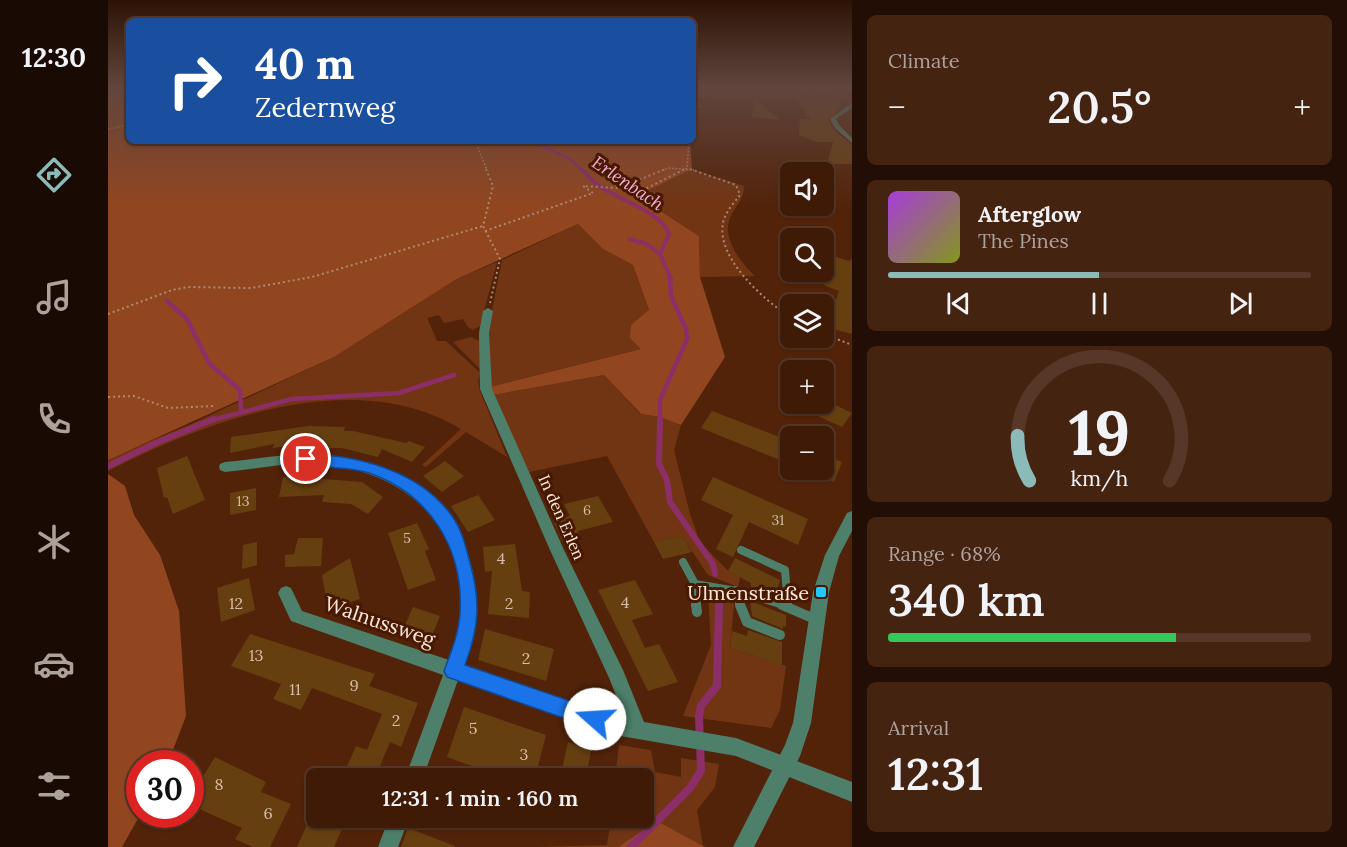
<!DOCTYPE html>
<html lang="en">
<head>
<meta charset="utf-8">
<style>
	:root { --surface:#3e1a07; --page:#452311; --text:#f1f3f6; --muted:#ada19b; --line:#573828; --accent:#8bbbb9 }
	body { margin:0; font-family:Lora,serif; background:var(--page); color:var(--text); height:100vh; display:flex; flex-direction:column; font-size:22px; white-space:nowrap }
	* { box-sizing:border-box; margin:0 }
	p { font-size:20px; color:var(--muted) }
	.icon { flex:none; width:33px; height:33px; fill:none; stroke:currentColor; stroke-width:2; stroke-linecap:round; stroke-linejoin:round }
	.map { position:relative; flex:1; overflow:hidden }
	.side { display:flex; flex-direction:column; gap:15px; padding:15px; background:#220e04; width:495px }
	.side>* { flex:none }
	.banner { position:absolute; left:18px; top:18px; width:570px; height:126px; border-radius:9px; box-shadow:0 2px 4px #0004,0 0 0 2px var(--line); background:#1a4fa0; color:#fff; overflow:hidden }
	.tools { position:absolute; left:672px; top:162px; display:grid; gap:12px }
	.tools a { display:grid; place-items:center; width:54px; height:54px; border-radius:9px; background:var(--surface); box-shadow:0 2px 4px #0004,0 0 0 2px var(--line); font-size:30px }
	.speed { position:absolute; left:18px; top:750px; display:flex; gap:12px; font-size:30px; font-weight:700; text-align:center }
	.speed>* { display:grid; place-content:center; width:78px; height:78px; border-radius:50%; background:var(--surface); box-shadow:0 2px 4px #0004,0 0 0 2px var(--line); line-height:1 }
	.speed .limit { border:9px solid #d22; background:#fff; color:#111 }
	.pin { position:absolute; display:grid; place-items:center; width:51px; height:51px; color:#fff; margin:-26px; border:3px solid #fff; border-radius:50%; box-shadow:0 2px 6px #0007 }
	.me { position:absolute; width:66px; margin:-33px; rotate:289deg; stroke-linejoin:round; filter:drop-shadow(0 0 4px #0008) }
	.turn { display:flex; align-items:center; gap:21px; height:126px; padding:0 30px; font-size:27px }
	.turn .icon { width:78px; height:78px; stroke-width:2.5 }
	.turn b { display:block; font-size:42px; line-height:51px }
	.big { font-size:45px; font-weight:600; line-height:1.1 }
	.side .tile { flex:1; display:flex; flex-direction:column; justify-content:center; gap:9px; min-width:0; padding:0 21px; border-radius:9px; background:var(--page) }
	.side .dial { align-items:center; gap:0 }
	.dial svg { height:156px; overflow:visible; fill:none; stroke:var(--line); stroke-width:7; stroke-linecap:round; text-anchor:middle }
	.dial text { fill:var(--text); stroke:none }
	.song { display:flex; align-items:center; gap:18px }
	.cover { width:72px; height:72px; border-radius:9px; background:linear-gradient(135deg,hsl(280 70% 55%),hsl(70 70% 35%)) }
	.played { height:6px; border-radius:3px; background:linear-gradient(90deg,var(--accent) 50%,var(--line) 50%) }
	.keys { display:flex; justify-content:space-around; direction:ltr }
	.heat { display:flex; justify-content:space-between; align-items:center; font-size:33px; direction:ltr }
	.charge { height:9px; border-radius:4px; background:linear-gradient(90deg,#34c759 68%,var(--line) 0) }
	.trip { position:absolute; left:198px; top:768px; width:348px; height:60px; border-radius:9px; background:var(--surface); box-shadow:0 2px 4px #0004,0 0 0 2px var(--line); font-weight:600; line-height:60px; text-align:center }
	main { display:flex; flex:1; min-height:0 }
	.dock { display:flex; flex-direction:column; width:108px; justify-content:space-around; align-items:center; background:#190a03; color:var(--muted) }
	.dock .icon { width:42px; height:42px }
	.dock .active { color:var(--accent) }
	.dock b { font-size:27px; color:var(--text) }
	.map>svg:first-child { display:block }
</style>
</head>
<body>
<main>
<nav class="dock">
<b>12:30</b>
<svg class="icon active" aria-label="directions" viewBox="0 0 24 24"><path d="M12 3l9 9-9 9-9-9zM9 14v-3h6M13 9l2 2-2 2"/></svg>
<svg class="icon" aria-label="music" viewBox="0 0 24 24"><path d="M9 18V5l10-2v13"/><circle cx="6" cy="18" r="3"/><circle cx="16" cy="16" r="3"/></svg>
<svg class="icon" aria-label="phone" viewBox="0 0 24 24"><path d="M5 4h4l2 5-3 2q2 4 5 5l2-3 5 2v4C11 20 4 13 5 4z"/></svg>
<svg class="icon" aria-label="climate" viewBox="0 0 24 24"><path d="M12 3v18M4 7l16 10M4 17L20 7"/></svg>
<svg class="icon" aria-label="car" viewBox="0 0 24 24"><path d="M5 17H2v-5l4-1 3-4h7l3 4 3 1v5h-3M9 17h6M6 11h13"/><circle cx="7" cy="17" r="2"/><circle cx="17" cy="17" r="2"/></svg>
<svg class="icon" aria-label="filters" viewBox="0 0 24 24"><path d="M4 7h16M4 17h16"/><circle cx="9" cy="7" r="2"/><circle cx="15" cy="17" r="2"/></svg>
</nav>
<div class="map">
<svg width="744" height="847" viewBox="0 0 744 847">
	<rect width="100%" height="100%" fill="#522309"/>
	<!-- green -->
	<path fill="#723514" d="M585,86H733L744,101L586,98L597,108L585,109Z
		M584,169L636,186C636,202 625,207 621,221C615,240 634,264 647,276L592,277L591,236L528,196Z
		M470,224L495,249L525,265L541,310L533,349L382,387L379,336L394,260Z
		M389,262L372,326L365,330L360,327L355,319L336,323L331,315L319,318L329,341H338L372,373L370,381L372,391L399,457L358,432L318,467L314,465L353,429C246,365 100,420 0,471V460L4,457L88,422L226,357L347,280Z
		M363,337L374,342L373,370L345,342Z
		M496,375L532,414L552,417L573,425L566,450L582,514L592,542L620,571L632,577L630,587L600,575L574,536L546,542L499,456L421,472L385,395Z
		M606,592L617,594L626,604L622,648L678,666L672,710L663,728L575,716L603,645L600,595Z
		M511,745L543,750L547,772L573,777V758L611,764L607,787L589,810L595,846L549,821L510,847H429L499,845L503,818H536V778H507Z"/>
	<!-- forest -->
	<path fill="#914620" d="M0,86H21V141H582L584,169L529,196L591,236L592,277L617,357L573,425L552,417L533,414L496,375L385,395L382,387L533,349L522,338L523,325L541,310L525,265L495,249L470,224L347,280L226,357L0,460Z
		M0,474L17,486L26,515L52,555L71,611L78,716L60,763L32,764V815L14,847H0Z
		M549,821L597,847H510Z"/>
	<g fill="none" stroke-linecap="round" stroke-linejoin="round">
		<!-- stream-far4 -->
		<path stroke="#8c2f69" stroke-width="3" d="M423,141L462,159L474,170"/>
		<!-- stream-far3 -->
		<path stroke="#8c2f69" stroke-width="4" d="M473,169C478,174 484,181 490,185C508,199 554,212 561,234L552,254L563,279
			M521,239L539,244L552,254"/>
		<!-- stream-far2 -->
		<path stroke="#8c2f69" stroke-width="4.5" d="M59,301L79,319L101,363L132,390L133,411
			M101,421L184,399L291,393L346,375
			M552,421V400L579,339L578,329L563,296L562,278"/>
		<!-- stream-far1 -->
		<path stroke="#8c2f69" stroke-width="6" d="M552,419L551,464L559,480L562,502L605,564L607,574
			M0,466L50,442L106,419
			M611,606V598"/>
		<!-- stream -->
		<path stroke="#8c2f69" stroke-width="8" d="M523,847L582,788L593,771L591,716L593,706L609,686L611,605"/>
	</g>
	<!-- building -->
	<path fill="#663f11" d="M681,90H729L733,108L720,120L726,130L744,145V164H719L725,142H708L691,135L692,119H703Z
		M645,97L672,120L644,117Z
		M716,253L741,261L744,259V334L725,329L727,322L721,320L731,291L716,285Z
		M721,402L744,413L734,427L710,416Z
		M604,411L682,441V464L593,428Z
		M201,426L237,427L236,431H245L298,443L301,441L317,447L304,462L274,449L270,457L234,448H211L212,442L165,448L166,444L122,453L123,437Z
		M716,455L734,462L726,482L716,478Z
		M79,456L97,500L65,514L59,497L56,498L49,468Z
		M337,461L356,476L334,492L315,476Z
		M203,475V478L254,482L275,497L260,514L243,504L214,502L216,495L171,497L175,477Z
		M605,477L700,519L690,545L641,522L625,557L608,549L625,515L593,500Z
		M148,488V510L122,515V493Z
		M370,495L387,520L360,532L343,506Z
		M490,496L505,522L470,531L472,536L454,541L445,520L462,516L456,504Z
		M309,523L321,549L317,551L328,580L300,590L280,533Z
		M574,536L584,552L555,559L546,542Z
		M190,538H215L213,566L177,567V555L186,554Z
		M149,542V565L134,569L135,545Z
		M407,544L414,591L422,592L421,618L380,614L384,571L377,572L375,547Z
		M242,558L252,599L220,609L214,575Z
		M627,558L672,580L667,596L643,589V583L620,571Z
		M141,578L147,610L113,622L109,588Z
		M527,580L545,614L524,620L537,648L551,644L570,682L540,691L490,590Z
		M642,601L678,615V627L675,626V629L644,616Z
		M305,607L332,616L321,643L293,634Z
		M377,629L446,649L438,681L370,660Z
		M640,630L674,642V665L622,648L624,631L639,636Z
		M142,634L267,674L261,686L310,703L293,747L282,742L267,778H258L237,771L248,746L259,750L274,714L204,688L193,710L165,699L173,684L123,666Z
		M356,707L438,735L427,778L396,768L394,777L339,757Z
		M460,742L483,750L478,778H452Z
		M107,757L158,782L153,792L183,804L162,847H145L127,839L134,828L82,805V798Z
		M202,818H239L226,847H189Z
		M300,828L347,846V847H293Z"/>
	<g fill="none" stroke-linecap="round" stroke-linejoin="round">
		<!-- path-far1 -->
		<path stroke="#ac8a78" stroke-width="1.5" stroke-dasharray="1.5 2" stroke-linecap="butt" d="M653,86L732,91
			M0,98L21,91
			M0,129L21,125
			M367,141L379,170
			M554,170L560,168L586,170
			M574,170L579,168L581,141"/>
		<!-- path -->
		<path stroke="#ac8a78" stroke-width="2" stroke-dasharray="2 3" stroke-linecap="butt" d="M378,169L385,186L375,226L392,259L382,303
			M582,169L628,185L632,195C626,203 617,212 615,223C608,258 656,300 682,317
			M485,193L475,186L510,188L558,169
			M525,195L577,169
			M377,231L485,193
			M0,314L64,290L80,287L143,288L204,277L375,226
			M716,334L744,345
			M0,397L26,396L60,408L106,406"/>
		<!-- service-far1 -->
		<path stroke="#4d7f6a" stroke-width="8" d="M633,550L677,570L680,606
			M575,562L587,584L589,606
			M587,584L634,592L678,606
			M627,590L632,606"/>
		<!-- service -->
		<path stroke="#4d7f6a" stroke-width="10" d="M588,605L589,612
			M632,605L639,622L672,635
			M674,605L709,620"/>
		<!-- minor -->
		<path fill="#4d7f6a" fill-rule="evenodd" d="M744,103V108L728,119L732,126L744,138V143L727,128L722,119Z
			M380,308L385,311L381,333L384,389L456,550L515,670L536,722L628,738L744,782V802L628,756L507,735L350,680L315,778H297L335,675L183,621L170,593L173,588L178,586L183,588L194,611L341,660C378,563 325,478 222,465C187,460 152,469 117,472L112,470L111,467L112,464L117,462C152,459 187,451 222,455C333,469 396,558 356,666L517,719L502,680L442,550L372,389L371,333L375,311Z
			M281,818H301L290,847H270Z"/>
		<!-- tertiary -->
		<path fill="#4d7f6a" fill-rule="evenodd" d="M738,86H743L744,93Z
			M744,511V531L731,556L721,592L703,723L692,756L646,847H625L677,745L685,723L705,592L717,555L739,513Z"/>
	</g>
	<!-- sky -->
	<linearGradient id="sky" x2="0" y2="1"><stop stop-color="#2d1305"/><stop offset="0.42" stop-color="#60453e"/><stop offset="1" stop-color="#60453e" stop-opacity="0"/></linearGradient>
	<rect width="744" height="205" fill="url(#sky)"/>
	<!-- route -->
	<path fill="#1a73e8" stroke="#114b97" stroke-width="1.5" d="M198,454C250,455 312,471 344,516C354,530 358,547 362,563C373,602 371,627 357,665L494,712L497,719L494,726L487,729L339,677L336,671C343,652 351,633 352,613C356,549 322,494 261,473C239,466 213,469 193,463L191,459Z"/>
	<!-- markers -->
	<rect fill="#1fc9fd" stroke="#471900" stroke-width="2" x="707" y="586" width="12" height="12" rx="3"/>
	<g text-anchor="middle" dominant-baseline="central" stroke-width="6" stroke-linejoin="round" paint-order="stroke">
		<!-- number labels -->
		<g font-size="14" fill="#d8bda9">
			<text x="135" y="501">13</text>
			<text x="479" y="510">6</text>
			<text x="670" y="520">31</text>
			<text x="299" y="538">5</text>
		</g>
		<!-- street labels -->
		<g font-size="16" fill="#fee7dc" stroke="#471900">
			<text transform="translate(454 517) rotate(66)">In den Erlen</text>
		</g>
		<!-- near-number labels -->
		<g font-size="16" fill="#d8bda9">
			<text x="393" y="558">4</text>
			<text x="517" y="602">4</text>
			<text x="128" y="603">12</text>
			<text x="401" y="603">2</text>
			<text x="148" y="655">13</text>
			<text x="418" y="658">2</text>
			<text x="246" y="685">9</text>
			<text x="187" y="689">11</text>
			<text x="288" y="720">2</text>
			<text x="365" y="728">5</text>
			<text x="416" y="754">3</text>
			<text x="111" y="784">8</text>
			<text x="160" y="813">6</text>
		</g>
		<!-- water labels -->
		<g font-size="18" font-style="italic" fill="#f6aad3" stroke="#471900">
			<text transform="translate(520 183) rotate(34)">Erlenbach</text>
		</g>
		<!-- near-poi labels -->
		<g font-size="20" fill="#fee7dc" stroke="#471900" text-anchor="end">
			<text x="701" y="592">Ulmenstraße</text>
		</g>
		<!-- near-street labels -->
		<g font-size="20" fill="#fee7dc" stroke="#471900">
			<text transform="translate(272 621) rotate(19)">Walnussweg</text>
		</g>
	</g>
</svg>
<div class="tools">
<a><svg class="icon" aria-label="sound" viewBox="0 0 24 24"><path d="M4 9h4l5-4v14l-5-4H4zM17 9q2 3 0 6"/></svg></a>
<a><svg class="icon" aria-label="search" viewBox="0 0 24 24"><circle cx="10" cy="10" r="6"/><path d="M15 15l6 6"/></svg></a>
<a><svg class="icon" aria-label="layers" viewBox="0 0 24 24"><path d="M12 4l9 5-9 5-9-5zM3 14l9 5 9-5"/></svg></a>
<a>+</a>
<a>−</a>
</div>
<div class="speed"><div class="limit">30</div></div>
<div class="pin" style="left:198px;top:459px;background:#d93025"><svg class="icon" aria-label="arrive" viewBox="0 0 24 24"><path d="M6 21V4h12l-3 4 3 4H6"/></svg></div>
<svg class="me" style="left:487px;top:719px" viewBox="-20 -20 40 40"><circle r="19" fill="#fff"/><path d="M0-13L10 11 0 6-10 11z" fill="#1a73e8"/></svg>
<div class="trip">12:31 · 1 min · 160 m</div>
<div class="banner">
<div class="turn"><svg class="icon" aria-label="right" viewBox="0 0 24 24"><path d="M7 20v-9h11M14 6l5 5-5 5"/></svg><div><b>40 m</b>Zedernweg</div></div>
</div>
</div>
<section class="side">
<div class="tile"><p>Climate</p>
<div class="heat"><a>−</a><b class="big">20.5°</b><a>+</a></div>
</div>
<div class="tile">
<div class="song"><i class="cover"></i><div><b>Afterglow</b><p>The Pines</p></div></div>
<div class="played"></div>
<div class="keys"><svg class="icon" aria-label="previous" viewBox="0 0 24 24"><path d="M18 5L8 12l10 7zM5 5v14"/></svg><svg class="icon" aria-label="pause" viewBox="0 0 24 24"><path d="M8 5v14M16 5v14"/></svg><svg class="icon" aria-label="next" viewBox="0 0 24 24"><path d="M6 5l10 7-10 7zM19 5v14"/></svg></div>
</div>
<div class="tile dial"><svg viewBox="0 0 100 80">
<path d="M14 69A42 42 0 1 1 86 69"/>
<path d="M14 69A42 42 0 0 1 8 46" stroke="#8bbbb9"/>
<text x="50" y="56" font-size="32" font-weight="700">19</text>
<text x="50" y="72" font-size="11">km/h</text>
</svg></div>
<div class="tile"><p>Range · 68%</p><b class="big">340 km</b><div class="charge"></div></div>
<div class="tile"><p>Arrival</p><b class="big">12:31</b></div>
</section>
</main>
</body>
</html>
